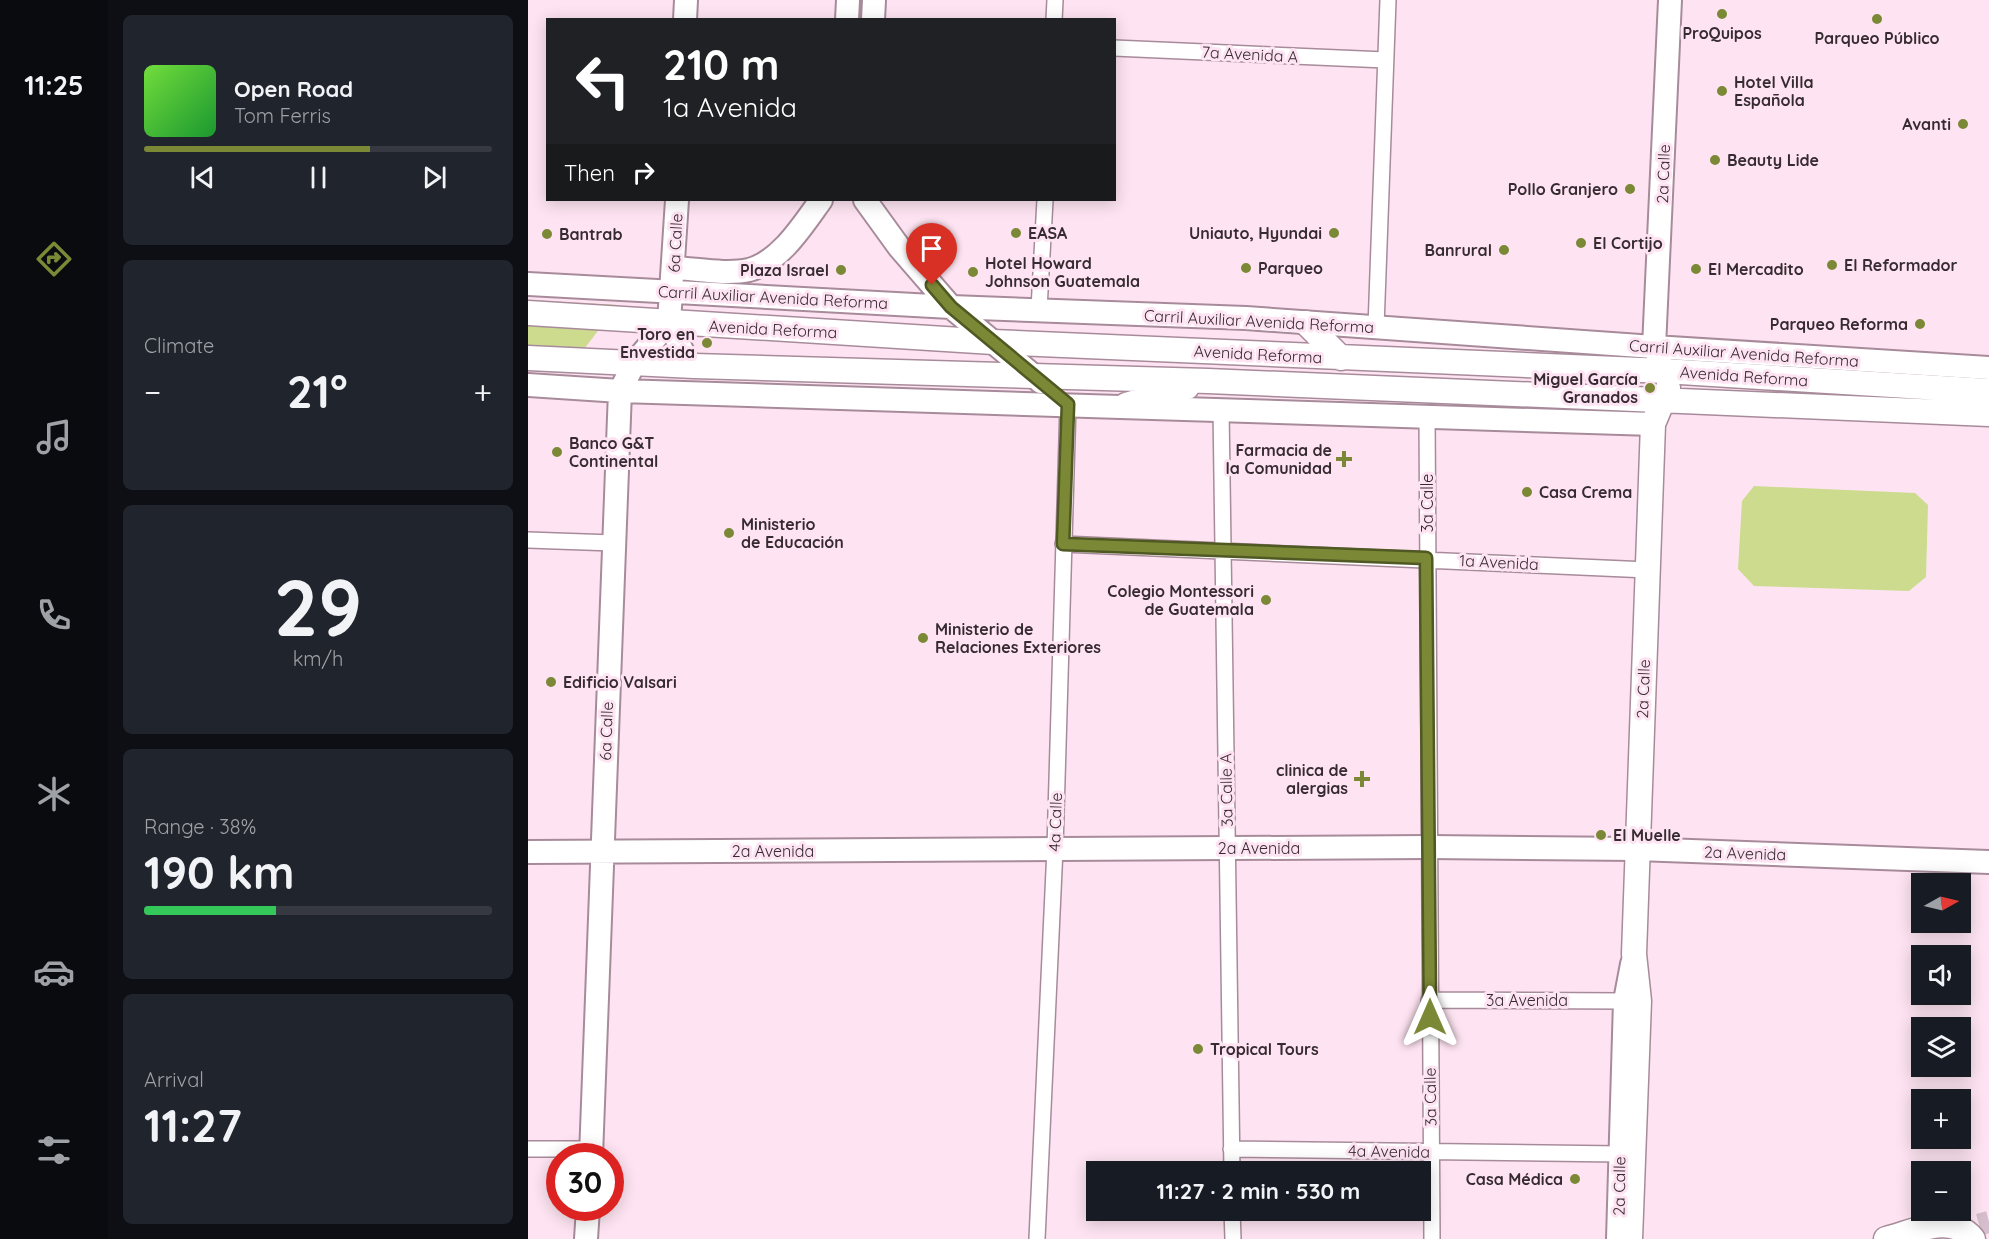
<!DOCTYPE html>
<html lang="en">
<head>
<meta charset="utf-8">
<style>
	:root { --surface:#171b24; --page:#20242c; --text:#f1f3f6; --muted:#9ea1a6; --line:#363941; --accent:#7b8836 }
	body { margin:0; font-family:Quicksand,sans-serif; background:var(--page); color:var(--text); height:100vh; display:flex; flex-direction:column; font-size:22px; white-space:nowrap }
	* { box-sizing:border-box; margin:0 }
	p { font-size:20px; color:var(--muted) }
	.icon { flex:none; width:33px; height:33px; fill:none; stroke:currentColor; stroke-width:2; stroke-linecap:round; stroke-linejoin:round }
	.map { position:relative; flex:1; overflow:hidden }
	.details { display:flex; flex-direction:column; gap:15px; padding:15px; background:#0d0f14; width:420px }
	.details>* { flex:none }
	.guide { position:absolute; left:18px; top:18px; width:570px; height:183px; border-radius:0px; box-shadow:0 3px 15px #0003; background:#202124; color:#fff; overflow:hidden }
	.needle { width:39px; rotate:82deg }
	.fabs { position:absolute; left:1383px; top:873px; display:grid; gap:12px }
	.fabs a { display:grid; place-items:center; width:60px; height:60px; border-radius:0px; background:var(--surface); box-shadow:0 3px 15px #0003; font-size:30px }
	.speed { position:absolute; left:18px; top:1143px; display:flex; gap:12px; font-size:30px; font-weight:700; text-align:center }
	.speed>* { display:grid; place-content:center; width:78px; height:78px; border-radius:50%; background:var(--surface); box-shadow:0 3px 15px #0003; line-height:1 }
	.speed .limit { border:9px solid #d22; background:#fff; color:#111 }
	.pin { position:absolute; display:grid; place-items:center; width:51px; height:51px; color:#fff; margin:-62px -26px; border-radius:50% 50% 50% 0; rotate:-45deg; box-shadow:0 0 6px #0007 }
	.pin .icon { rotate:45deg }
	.me { position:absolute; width:66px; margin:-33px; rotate:0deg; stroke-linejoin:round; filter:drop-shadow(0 0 4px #0008) }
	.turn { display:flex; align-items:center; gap:21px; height:126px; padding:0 18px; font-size:27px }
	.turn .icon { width:78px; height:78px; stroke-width:2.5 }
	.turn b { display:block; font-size:42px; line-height:51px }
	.then { display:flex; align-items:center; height:57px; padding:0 18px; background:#0003; gap:12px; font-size:22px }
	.big { font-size:45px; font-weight:700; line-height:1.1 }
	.details .card { flex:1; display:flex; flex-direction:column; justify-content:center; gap:9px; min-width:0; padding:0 21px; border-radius:9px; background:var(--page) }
	.details .dial { align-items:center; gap:0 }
	.dial b { font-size:78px; line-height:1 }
	.song { display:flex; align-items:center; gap:18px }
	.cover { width:72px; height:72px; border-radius:9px; background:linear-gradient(135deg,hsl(100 70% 55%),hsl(130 70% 35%)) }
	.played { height:6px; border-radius:3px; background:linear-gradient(90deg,var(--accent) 65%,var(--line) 65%) }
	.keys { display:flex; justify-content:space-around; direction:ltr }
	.heat { display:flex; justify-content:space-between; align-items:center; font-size:33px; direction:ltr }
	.charge { height:9px; border-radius:4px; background:linear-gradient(90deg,#34c759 38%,var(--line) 0) }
	.trip { position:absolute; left:558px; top:1161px; width:345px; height:60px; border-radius:0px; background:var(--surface); box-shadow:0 3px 15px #0003; font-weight:700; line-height:60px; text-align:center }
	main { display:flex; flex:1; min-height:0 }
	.tab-bar { display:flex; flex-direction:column; width:108px; justify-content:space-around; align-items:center; background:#090b0e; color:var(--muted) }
	.tab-bar .icon { width:42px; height:42px }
	.tab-bar .selected { color:var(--accent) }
	.tab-bar b { font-size:27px; color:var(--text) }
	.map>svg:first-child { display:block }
</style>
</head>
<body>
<main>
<nav class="tab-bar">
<b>11:25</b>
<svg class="icon selected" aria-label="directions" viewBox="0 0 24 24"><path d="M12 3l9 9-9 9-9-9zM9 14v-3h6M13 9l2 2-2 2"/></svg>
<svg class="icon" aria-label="music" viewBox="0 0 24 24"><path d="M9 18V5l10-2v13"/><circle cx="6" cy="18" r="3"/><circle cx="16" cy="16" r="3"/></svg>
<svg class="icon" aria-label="phone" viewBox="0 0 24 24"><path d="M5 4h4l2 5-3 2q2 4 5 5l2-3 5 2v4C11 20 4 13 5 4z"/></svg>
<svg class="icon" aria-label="climate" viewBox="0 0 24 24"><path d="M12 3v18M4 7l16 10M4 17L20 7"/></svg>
<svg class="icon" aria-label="car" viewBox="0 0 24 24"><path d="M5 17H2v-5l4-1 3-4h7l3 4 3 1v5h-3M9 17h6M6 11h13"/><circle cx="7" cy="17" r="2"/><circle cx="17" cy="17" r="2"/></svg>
<svg class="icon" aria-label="filters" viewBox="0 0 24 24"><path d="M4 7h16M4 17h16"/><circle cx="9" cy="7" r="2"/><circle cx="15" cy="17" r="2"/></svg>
</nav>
<section class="details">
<div class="card">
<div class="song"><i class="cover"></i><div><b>Open Road</b><p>Tom Ferris</p></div></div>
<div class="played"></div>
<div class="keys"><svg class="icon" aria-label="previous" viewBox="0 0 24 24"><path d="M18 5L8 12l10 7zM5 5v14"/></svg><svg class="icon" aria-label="pause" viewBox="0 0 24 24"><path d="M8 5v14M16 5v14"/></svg><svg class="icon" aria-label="next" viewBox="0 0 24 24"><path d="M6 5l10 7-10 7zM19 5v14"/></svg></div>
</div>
<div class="card"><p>Climate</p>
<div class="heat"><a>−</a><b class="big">21°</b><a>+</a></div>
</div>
<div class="card dial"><b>29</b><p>km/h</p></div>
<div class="card"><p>Range · 38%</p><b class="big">190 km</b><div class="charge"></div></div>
<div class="card"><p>Arrival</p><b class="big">11:27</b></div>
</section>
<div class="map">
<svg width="1461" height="1239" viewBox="0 0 1461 1239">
	<rect width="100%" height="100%" fill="#fee4f2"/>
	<!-- green -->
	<path fill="#ccdb8d" d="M0,300L90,305L56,349L0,347Z
		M1226,486L1387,493L1400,505L1398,577L1381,591L1226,586L1210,569L1214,501Z"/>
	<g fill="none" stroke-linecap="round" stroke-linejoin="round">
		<!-- secondary-tunnel -->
		<path stroke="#d6bfcc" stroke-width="22" stroke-dasharray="22 11" stroke-linecap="butt" d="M1419,1233L1461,1222"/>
		<defs>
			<path id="street" d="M526,20L527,0
				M586,48L857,60
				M511,309L517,200
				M848,327L860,0
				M693,409L704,1172
				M899,415L904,1239
				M0,540L85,543
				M535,544L1120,570
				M901,1000L1097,1001
				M0,1149H63
				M703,1149L1092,1154
				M704,1210L705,1239
				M509,1239L527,848L540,404"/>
			<path id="secondary" d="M157,20L158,0
				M319,20L320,0
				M345,20L346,0
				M149,200L141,322L161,366
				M337,200L371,247L423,307L513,382
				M146,268C169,269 198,275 221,270C252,262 275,225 293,200
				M0,284L423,307L718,318L1126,347L1461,368
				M1132,362L1126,347L1142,0
				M0,385L92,391L1125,424
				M0,852L901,847L1109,849L1461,862
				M63,1156L92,391L107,362L141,322
				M58,1239L60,1208
				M1090,1239L1097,1001L1104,964"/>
			<path id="primary" d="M0,313L465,342L1136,371L1461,391
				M778,323L813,358
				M0,358L166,366L680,381L1461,414
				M598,405L659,387
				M1102,1239L1111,1001L1106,954L1125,424L1140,388
				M1358,1239C1386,1232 1423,1212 1445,1239"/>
		</defs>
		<!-- street casing -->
		<use href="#street" stroke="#a88b9a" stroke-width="18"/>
		<!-- secondary casing -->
		<use href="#secondary" stroke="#a88b9a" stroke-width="26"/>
		<!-- primary casing -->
		<use href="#primary" stroke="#a88b9a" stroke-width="27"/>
		<!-- street -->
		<use href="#street" stroke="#fff" stroke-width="15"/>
		<!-- secondary -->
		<use href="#secondary" stroke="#fff" stroke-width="22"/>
		<!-- primary -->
		<use href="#primary" stroke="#fff" stroke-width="24"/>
	</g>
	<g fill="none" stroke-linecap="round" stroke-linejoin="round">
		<defs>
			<path id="route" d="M404,285L423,307L540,404L535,544L898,558L902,1017"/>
		</defs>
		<!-- route casing -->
		<use href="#route" stroke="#505823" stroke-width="15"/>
		<!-- route -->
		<use href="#route" stroke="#7b8836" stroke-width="10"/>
	</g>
	<!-- markers -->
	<g fill="#7b8836" stroke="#fee4f2" stroke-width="2">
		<circle cx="1194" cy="14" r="6"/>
		<circle cx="1349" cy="19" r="6"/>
		<circle cx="1194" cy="91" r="6"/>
		<circle cx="1435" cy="124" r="6"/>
		<circle cx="1187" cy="160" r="6"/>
		<circle cx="1102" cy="189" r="6"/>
		<circle cx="488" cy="233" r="6"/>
		<circle cx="806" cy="233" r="6"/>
		<circle cx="19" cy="234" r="6"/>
		<circle cx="1053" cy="243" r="6"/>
		<circle cx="976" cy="250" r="6"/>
		<circle cx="1304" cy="265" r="6"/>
		<circle cx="718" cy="268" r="6"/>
		<circle cx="1168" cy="269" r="6"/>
		<circle cx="313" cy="270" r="6"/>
		<circle cx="445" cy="272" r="6"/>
		<circle cx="1392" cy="324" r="6"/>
		<circle cx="179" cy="343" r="6"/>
		<circle cx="1122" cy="388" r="6"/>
		<circle cx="29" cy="452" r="6"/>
		<path d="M813 450h6v6h6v6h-6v6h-6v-6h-6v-6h6z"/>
		<circle cx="999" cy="492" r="6"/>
		<circle cx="201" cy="533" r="6"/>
		<circle cx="738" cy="600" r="6"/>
		<circle cx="395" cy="638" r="6"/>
		<circle cx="23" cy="682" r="6"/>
		<path d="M831 770h6v6h6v6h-6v6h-6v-6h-6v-6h6z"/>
		<circle cx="1073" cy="835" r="6"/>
		<circle cx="670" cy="1049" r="6"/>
		<circle cx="1047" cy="1179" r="6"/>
	</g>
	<g text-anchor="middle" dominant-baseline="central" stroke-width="6" stroke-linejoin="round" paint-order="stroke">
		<!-- poi labels -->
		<g font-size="16" font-weight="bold" fill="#372b32" stroke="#fee4f2" text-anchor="start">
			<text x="1194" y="33" text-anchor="middle">ProQuipos</text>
			<text x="1349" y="38" text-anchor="middle">Parqueo Público</text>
			<text x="1206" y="82">Hotel Villa<tspan x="1206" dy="18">Española</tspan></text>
			<text x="1423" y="124" text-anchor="end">Avanti</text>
			<text x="1199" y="160">Beauty Lide</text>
			<text x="1090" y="189" text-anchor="end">Pollo Granjero</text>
			<text x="500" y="233">EASA</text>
			<text x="794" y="233" text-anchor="end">Uniauto, Hyundai</text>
			<text x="31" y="234">Bantrab</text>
			<text x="1065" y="243">El Cortijo</text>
			<text x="964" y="250" text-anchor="end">Banrural</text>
			<text x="457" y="263">Hotel Howard<tspan x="457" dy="18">Johnson Guatemala</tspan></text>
			<text x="1316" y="265">El Reformador</text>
			<text x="730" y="268">Parqueo</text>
			<text x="1180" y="269">El Mercadito</text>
			<text x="301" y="270" text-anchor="end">Plaza Israel</text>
			<text x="1380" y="324" text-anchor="end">Parqueo Reforma</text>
			<text x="167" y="334" text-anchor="end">Toro en<tspan x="167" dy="18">Envestida</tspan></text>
			<text x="1110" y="379" text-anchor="end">Miguel García<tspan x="1110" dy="18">Granados</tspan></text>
			<text x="41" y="443">Banco G&amp;T<tspan x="41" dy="18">Continental</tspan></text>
			<text x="804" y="450" text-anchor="end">Farmacia de<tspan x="804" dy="18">la Comunidad</tspan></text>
			<text x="1011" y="492">Casa Crema</text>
			<text x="213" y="524">Ministerio<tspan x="213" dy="18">de Educación</tspan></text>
			<text x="726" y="591" text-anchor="end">Colegio Montessori<tspan x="726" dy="18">de Guatemala</tspan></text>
			<text x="407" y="629">Ministerio de<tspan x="407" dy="18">Relaciones Exteriores</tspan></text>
			<text x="35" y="682">Edificio Valsari</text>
			<text x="820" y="770" text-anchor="end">clinica de<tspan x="820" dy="18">alergias</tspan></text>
			<text x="1085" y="835">El Muelle</text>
			<text x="682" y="1049">Tropical Tours</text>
			<text x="1035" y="1179" text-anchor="end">Casa Médica</text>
		</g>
		<!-- street labels -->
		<g font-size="16" fill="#372b32" stroke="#fee4f2">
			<text transform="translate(722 54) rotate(3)">7a Avenida A</text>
			<text transform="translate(1135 174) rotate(-88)">2a Calle</text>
			<text transform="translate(147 243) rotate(-87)">6a Calle</text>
			<text transform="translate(245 297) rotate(3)">Carril Auxiliar Avenida Reforma</text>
			<text transform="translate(731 321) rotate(3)">Carril Auxiliar Avenida Reforma</text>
			<text transform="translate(245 329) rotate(3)">Avenida Reforma</text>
			<text transform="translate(1216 353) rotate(4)">Carril Auxiliar Avenida Reforma</text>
			<text transform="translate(730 354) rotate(3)">Avenida Reforma</text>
			<text transform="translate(1216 376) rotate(4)">Avenida Reforma</text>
			<text transform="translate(899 503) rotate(-90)">3a Calle</text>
			<text transform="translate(971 562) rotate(3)">1a Avenida</text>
			<text transform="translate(1115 689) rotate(-88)">2a Calle</text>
			<text transform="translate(78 731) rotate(-88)">6a Calle</text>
			<text transform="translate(698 790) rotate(-91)">3a Calle A</text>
			<text transform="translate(527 822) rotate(-88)">4a Calle</text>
			<text x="731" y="848">2a Avenida</text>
			<text x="245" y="851">2a Avenida</text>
			<text transform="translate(1217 853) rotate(2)">2a Avenida</text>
			<text x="999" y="1000">3a Avenida</text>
			<text transform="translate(902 1097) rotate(-91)">3a Calle</text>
			<text transform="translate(861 1151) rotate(1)">4a Avenida</text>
			<text transform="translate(1091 1186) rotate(-89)">2a Calle</text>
		</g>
	</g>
</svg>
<div class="fabs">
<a><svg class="needle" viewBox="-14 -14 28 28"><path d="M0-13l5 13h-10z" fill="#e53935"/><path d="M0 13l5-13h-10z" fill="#9ea1a6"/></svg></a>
<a><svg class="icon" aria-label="sound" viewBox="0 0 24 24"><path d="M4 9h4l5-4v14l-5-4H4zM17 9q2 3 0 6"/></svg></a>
<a><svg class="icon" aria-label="layers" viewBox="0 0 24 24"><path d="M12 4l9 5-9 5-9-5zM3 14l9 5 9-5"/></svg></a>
<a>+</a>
<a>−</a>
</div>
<div class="speed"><div class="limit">30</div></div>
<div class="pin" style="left:404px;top:285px;background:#d93025"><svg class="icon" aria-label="arrive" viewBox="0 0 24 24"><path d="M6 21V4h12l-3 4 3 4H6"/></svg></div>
<svg class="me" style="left:902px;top:1017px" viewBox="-20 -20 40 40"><path d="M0-17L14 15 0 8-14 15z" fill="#7b8836" stroke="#fff" stroke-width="4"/></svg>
<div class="trip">11:27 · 2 min · 530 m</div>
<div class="guide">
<div class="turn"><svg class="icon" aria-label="left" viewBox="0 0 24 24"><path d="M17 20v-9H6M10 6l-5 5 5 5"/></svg><div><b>210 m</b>1a Avenida</div></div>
<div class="then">Then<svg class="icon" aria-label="right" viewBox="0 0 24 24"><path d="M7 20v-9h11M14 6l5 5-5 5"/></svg></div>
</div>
</div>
</main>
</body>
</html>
